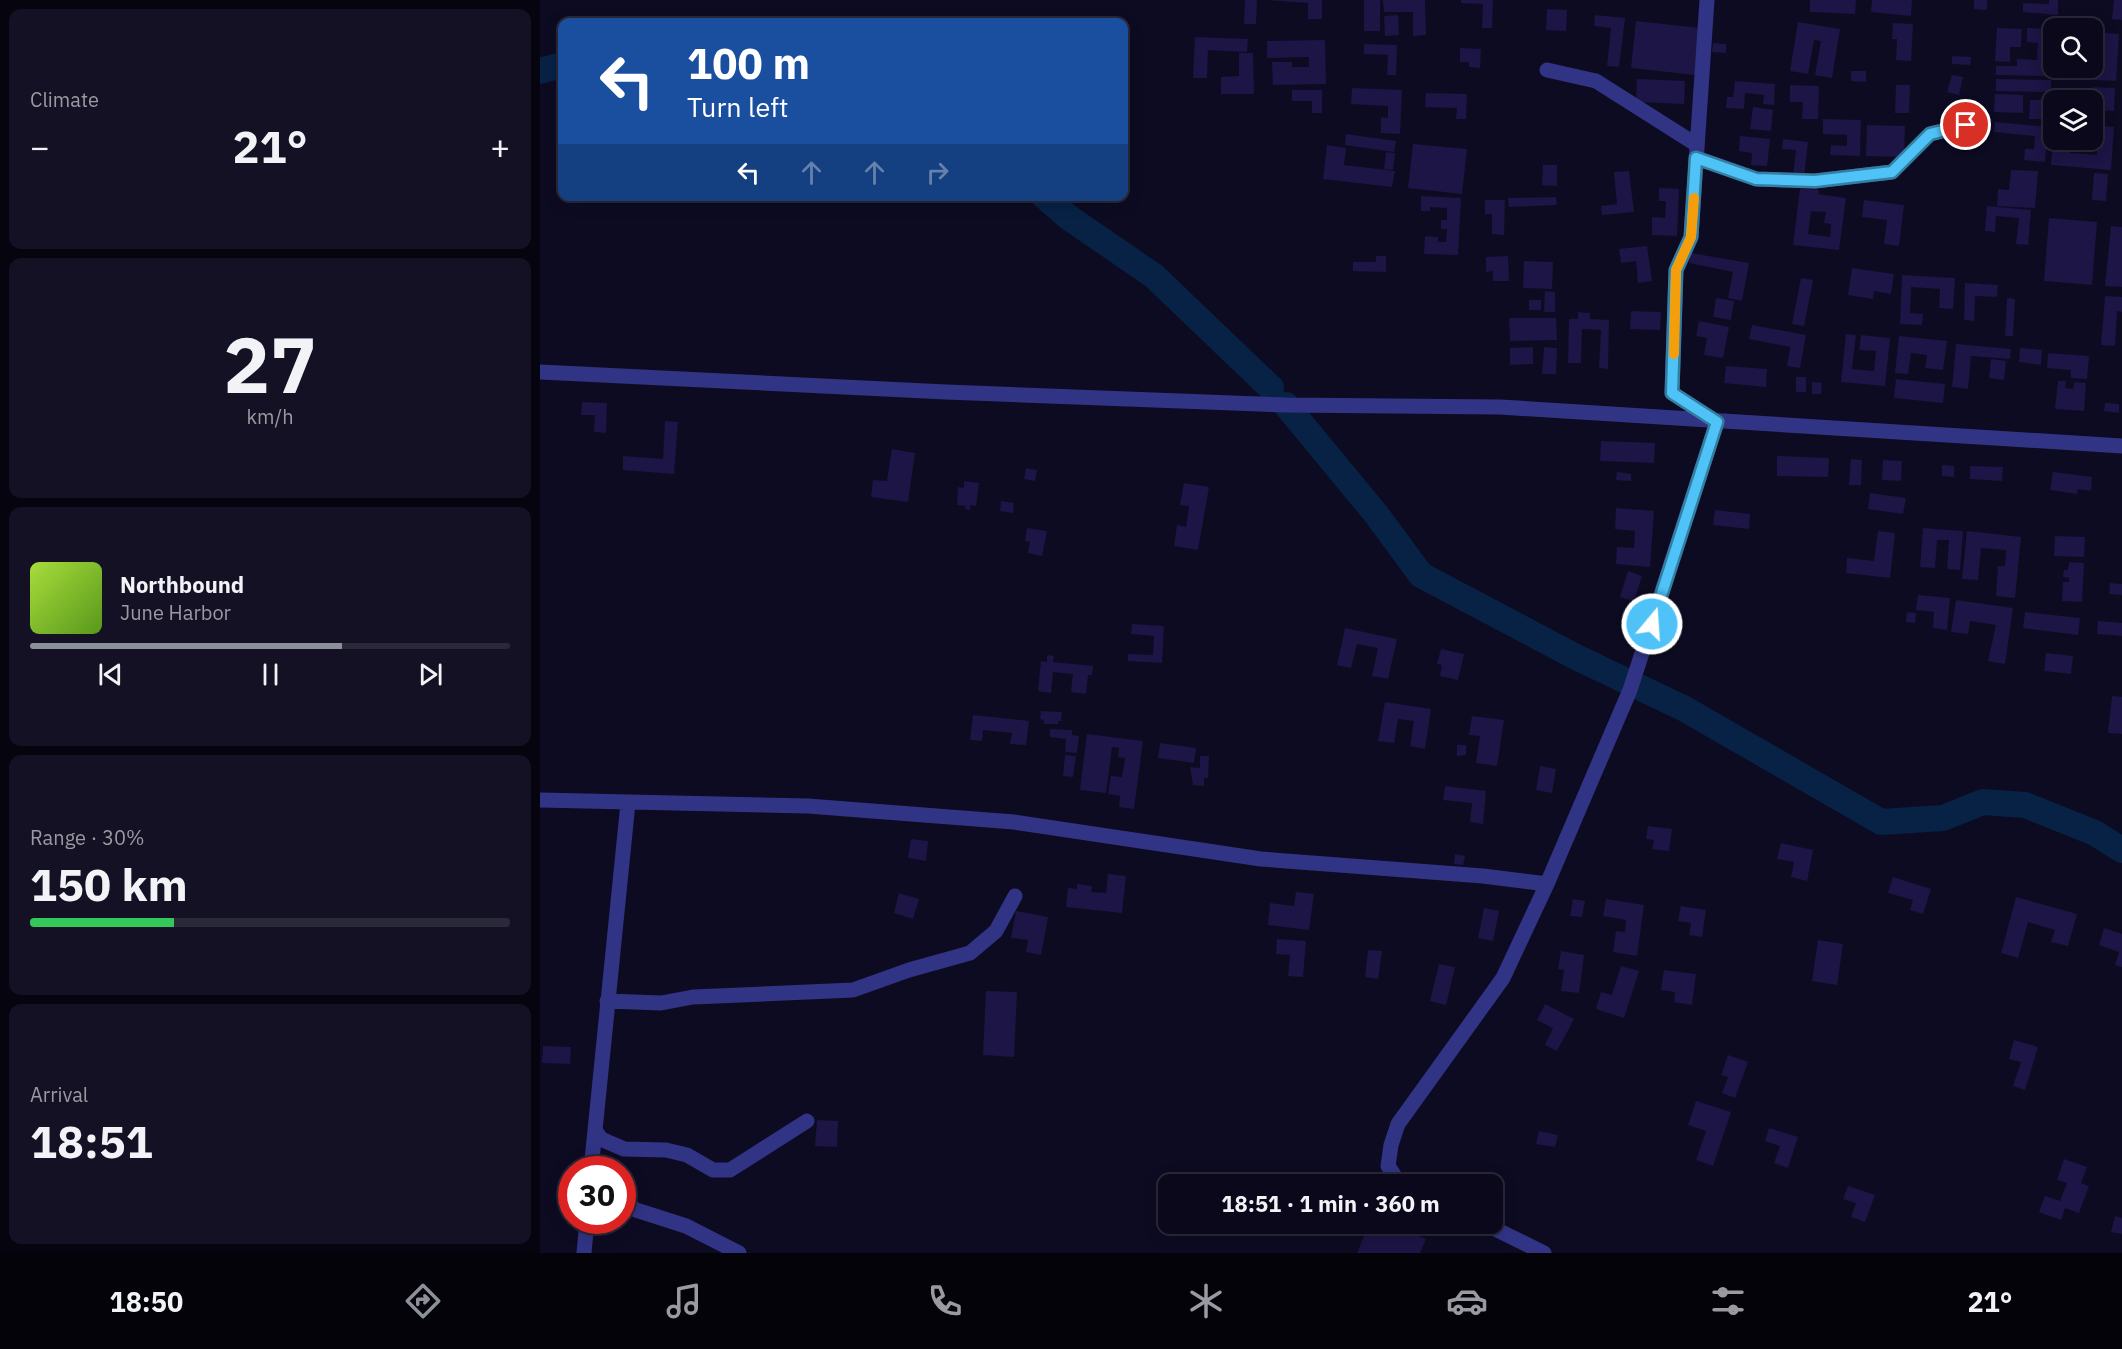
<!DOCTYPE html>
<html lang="en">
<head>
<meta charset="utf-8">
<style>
	:root { --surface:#0a081a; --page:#131123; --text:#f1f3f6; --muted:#999aa2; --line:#2a2939; --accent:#8c9099 }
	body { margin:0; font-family:"IBM Plex Sans",sans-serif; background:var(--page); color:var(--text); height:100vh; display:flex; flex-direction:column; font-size:22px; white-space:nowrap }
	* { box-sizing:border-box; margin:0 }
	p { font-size:20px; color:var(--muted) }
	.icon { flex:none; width:33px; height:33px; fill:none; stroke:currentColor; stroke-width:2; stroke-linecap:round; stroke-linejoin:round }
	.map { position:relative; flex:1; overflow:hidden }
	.panel { display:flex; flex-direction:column; gap:9px; padding:9px; background:#06040e; width:540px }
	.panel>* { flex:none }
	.banner { position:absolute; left:18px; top:18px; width:570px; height:183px; border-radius:12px; box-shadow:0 3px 15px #0003,0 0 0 2px var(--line); background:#1a4fa0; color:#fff; overflow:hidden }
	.controls { position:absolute; left:1503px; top:18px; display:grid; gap:12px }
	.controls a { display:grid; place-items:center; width:60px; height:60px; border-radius:12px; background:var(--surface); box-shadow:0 3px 15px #0003,0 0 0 2px var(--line); font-size:30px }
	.speed { position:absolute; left:18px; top:1156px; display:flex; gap:12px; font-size:30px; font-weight:700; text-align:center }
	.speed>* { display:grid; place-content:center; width:78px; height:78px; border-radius:50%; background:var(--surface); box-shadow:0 3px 15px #0003,0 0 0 2px var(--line); line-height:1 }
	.speed .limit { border:9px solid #d22; background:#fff; color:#111 }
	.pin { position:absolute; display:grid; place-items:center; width:51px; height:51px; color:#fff; margin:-26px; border:3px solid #fff; border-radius:50%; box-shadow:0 2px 6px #0007 }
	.me { position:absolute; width:66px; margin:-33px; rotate:18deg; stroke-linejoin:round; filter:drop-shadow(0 0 4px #0008) }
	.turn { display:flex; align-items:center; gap:21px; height:126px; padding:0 30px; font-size:27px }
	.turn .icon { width:78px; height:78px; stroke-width:2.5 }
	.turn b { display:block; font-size:42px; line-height:51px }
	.lanes { display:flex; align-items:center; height:57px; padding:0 30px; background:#0003; justify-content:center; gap:30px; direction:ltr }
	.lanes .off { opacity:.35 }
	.big { font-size:45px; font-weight:700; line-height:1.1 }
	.panel .card { flex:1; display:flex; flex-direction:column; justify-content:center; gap:9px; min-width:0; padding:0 21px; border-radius:12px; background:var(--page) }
	.panel .dial { align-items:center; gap:0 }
	.dial b { font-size:78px; line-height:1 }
	.song { display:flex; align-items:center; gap:18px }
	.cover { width:72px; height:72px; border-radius:9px; background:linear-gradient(135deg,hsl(80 70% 55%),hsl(90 70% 35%)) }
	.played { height:6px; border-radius:3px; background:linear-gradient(90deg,var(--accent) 65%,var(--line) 65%) }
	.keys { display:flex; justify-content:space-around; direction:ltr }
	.heat { display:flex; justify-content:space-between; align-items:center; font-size:33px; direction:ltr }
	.charge { height:9px; border-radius:4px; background:linear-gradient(90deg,#34c759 30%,var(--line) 0) }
	.trip { position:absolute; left:618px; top:1174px; width:345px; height:60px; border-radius:12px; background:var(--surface); box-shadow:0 3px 15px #0003,0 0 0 2px var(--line); font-weight:700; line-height:60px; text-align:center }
	.tabs { display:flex; height:96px; justify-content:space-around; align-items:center; background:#04030a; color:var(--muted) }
	.tabs .icon { width:42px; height:42px }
	.tabs .current { color:var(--accent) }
	.tabs b { font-size:27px; color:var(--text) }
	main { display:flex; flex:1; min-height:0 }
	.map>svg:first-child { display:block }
</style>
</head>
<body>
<main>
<section class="panel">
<div class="card"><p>Climate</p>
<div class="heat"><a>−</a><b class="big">21°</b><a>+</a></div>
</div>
<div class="card dial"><b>27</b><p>km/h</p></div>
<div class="card">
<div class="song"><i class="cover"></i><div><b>Northbound</b><p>June Harbor</p></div></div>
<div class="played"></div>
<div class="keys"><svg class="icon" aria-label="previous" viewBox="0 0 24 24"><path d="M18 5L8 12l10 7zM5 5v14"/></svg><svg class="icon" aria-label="pause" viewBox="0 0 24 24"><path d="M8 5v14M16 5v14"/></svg><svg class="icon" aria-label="next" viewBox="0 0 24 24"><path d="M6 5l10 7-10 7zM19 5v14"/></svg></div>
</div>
<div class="card"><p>Range · 30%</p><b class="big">150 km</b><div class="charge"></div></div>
<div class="card"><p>Arrival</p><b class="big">18:51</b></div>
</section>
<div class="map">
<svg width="1582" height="1253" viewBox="0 0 1582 1253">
	<rect width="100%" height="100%" fill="#0d0b22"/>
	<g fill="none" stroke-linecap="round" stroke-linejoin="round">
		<!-- river -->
		<path stroke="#072245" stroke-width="26" d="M0,71L22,65
			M504,196L528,217L614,276L731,388
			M746,405L836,514L881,575L1036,657L1145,709L1341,822L1403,818L1443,802L1485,805L1555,833L1582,850"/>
	</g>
	<!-- building -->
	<path fill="#1c1545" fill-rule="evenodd" d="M705,0H717L716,24H704Z
		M728,0H782V19H768V3Z
		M824,0H840V31H824Z
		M843,0H885L886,35L873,36V12H844Z
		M921,0H953L952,28H942L943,4L921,3Z
		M1270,0H1316L1315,14L1270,12Z
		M1332,0H1372L1371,16L1331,12Z
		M1434,0H1447V10L1434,9Z
		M1509,0H1518V15L1483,12V3L1509,4Z
		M1574,0H1582V20L1572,19Z
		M1007,9L1027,10L1026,31L1006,30Z
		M858,15L859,35L845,36L844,16Z
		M1055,15L1085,18L1079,67L1067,66L1071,28L1054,26Z
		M1096,21L1160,28L1155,75L1091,68Z
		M1258,22L1300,29L1292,78L1275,75L1281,41L1274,40L1268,74L1250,71Z
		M1353,23L1373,24L1371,61L1356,60L1357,39H1352Z
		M1457,28L1482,29L1481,47H1470V62L1455,61Z
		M1487,28L1513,29L1512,76L1456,75V66H1477V59L1497,60L1498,43L1487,42Z
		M1552,32L1579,34L1576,81L1553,80L1554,76L1525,74V68H1552V62H1561V51L1552,50Z
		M655,37L708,39L707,52L668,50L667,78H653Z
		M785,40L786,84L733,85L732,62H752V67H769V57L727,58V41Z
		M1173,43L1186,44V53L1172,52Z
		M824,44L857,45L856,75H847L848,55L824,54Z
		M920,48L941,49L940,68L929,67V62H920Z
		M699,53H713L714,94H681V77L699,76Z
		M1412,56L1431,57L1430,65L1412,64Z
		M1311,71H1326V82L1311,81Z
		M1412,75L1423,77L1419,95L1407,92Z
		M1097,79L1145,81L1144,104L1096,102Z
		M1456,79L1511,80V92L1456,91Z
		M1195,81L1235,84L1234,105L1223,104L1224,95L1205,93L1204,109L1186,108L1187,97H1193Z
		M1250,85L1279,86L1278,119H1262L1263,102H1250Z
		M1356,85H1370L1369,113H1355Z
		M1553,87L1575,88L1574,111L1553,110Z
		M812,88L862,90L860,134L841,133V117L848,118V106L811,104Z
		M752,90H782V113H772V101H752Z
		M886,93L927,94L926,119H916L917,108L885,107Z
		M1455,94L1483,95V113L1454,112Z
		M1490,100H1508V119H1489Z
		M1429,106L1443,107L1442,118L1428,116Z
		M1213,107L1233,110L1231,131L1210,129Z
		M1283,119L1321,120L1320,156L1290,155L1291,145L1307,146V135L1283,134Z
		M1455,122L1508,127L1505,162L1484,160L1485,149H1494L1495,136L1454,132Z
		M1327,125L1365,126L1364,157L1326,156Z
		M1552,125L1574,127L1571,170L1511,165L1513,140H1552ZM1531,142L1557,144V155L1530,153Z
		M806,134L856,141L854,152L805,145Z
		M1200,136L1230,139L1227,166L1211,165L1212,153L1199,151Z
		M1243,139L1268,142L1264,178L1253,176L1256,150L1242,149Z
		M873,144L927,149L922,194L868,188Z
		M787,145L806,148L804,165L855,171L852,187L783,179Z
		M846,152L855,153L853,170L844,169Z
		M1003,165H1017V186L1002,185Z
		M1471,170L1498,171L1495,208L1457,206L1458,189L1469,190Z
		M1089,171L1094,212L1062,215L1061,206L1077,204L1074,172Z
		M1554,173L1568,174L1566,201L1552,200Z
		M1119,188L1139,189L1137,236L1112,235V217L1125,218L1126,201H1119Z
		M1260,188L1279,190L1278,194L1306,198L1299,250L1253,245ZM1271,211L1286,212L1284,223L1291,224L1290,237L1268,234Z
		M881,196L921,198L918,255L884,254L885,236L898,237V242H906L907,229H901V220H907V208L890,207V211H881Z
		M1016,197L1017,205L969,207L968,198Z
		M945,200H965L964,235L952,234V214H945Z
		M1324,200L1364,205L1359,246L1344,244L1347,220L1322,217Z
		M1447,206L1491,210L1488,245L1476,244L1479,218L1456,216L1455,232L1445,231Z
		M1509,218L1557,222L1552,285L1504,281Z
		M1571,226L1582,227V287L1565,286Z
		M1107,246L1112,281L1098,283L1096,261L1081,263L1079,249Z
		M1151,253L1209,263L1202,301L1188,298L1193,272L1149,263Z
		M836,256H846V272L813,271V262H836Z
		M968,256L969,281H953V271L946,272V257Z
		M984,261L1013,262L1012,289L983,288Z
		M1312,268L1354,274L1351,294L1334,291L1333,299L1308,295Z
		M1362,275L1415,278L1413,309L1399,308L1400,289L1371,287L1370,313L1383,314L1382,325L1360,324Z
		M1261,278L1273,280L1264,326L1252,324Z
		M1425,283L1458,285L1457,297L1435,296L1434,321L1424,320Z
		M1005,291L1015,292V312H1004Z
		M1565,296L1582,297V312L1577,311L1575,346L1561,345Z
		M1176,298L1194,301L1191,320L1173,317Z
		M1467,298L1475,299L1473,336H1465Z
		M989,300H1001V310H989Z
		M1091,311L1121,312L1120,330L1090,329Z
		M1038,312L1050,313V319L1069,320L1068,369L1059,368L1061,330L1042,329L1041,363H1028L1029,319H1038Z
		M969,318H1016L1017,340L970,341Z
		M1159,321L1189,327L1183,358L1164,355L1167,338L1156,336Z
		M1212,325L1266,335L1260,368L1247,366L1250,347L1209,339Z
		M1306,334L1316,335L1312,369L1334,371L1336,351L1319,350L1321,335L1350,338L1345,386L1301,382Z
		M1359,336L1407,341L1403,370L1385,368L1387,355L1371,353L1368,374L1355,373Z
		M1416,344L1471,349L1470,359L1431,356L1428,389L1412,387Z
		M993,347V364L970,365V348Z
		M1004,347L1017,348L1016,374H1002Z
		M1480,348L1502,350L1501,365L1479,362Z
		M1508,353L1549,356L1547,379L1531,378V370L1507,368Z
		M1451,359L1466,361L1464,380L1449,378Z
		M1186,366L1227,369L1226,387L1184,383Z
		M1256,377H1266V392H1256Z
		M1356,379L1405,384L1403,403L1354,398Z
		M1518,381H1526L1525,388L1533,389L1534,382L1546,383L1544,411L1515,409Z
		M1272,382L1282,383L1281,394H1272Z
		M42,402L67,403L66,433L54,432L55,415H41Z
		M1565,403L1579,404V413L1564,411Z
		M125,421L138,422L134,474L83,470V456L123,459Z
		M1061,441L1115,443L1114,463L1060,461Z
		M352,449L375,453L368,502L331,497L333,480L347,481Z
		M1237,456L1289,458L1288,477L1237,476Z
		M1311,459L1322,460L1321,485H1309Z
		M1343,460L1362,461L1361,481L1342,480Z
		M1402,465L1414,466V477L1402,476Z
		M1430,466L1463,467L1462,481L1430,479Z
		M486,468L497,470L495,481L484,479Z
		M1077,472L1091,474V481L1076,480Z
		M1513,472L1552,477L1551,491L1538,489L1537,494L1510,490Z
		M424,481L439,483L436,506L430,505V510L425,509L426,506L417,505L418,487L424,488Z
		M644,483L669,487L658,550L634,546L637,525L646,527L649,506L640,505Z
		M1330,493L1366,498L1363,514L1328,509Z
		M461,501L474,503L473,513L460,511Z
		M1076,508L1114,511L1110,567L1076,564L1077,547L1094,548L1095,531L1075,529Z
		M1175,510L1210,514L1209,529L1173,525Z
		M487,528L507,531L502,556L488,553L490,542L485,541Z
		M1383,528L1423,531L1420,570L1407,569L1409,540H1397L1395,568L1380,567Z
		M1338,531L1355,533L1350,578L1306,573L1307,558L1334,561Z
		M1427,531L1481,537L1475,598L1456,596L1458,566H1465L1466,550L1441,548L1438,580L1422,579Z
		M1515,536L1545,537L1544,557L1514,556Z
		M1529,562L1544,563L1542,602L1522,601L1523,582H1529V578L1523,577L1524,570H1528Z
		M1088,571L1102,576L1094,601L1080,597Z
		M1570,583L1582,584V595L1569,594Z
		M1378,595L1410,598L1407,630L1393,628L1394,612L1376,610Z
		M1416,600L1473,608L1465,664L1448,661L1456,625L1430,621L1428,634L1411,632Z
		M1367,612L1376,613L1375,623L1366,622Z
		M1485,612L1540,618L1538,635L1483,628Z
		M1558,621L1582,623V636L1557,634Z
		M592,624L624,626L622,663L588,661V654L613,655L614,636L591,634Z
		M805,628L857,639L848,679L832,676L838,648L817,644L811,668L797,665Z
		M901,649L924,654L918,680L900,676L902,665L897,664Z
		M1506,653L1533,656L1531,674L1504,671Z
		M507,655L514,656L513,662L553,666L552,675H548L546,694L531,692L533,674L513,672L511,693L498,691L501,661L507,662Z
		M1572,696L1582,697V734L1568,733Z
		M845,702L891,709L885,749L870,746L874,721L858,719L854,743L838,741Z
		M501,711L522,712L521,721H518V724H504V720L500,719Z
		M433,715L489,721L486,745L470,744L472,733L443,730L442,741L430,740Z
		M932,716L964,720L957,766L936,763L940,736L929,735Z
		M510,729L532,730V735L539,736L537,753L525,752L526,739L510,737Z
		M547,734L603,741L594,809L579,807L580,796L568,794L571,776L582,777L585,758L578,757L579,748L572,747L566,793L540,790Z
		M620,743L656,748L654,763L618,758Z
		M917,745H926V755L917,756Z
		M525,755L536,756L533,777L523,776Z
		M660,756H669L668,778H664V786L653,785L650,767L660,768Z
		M1000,766L1016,769L1012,793L996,790Z
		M905,786L946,791L943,824L930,822L932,803L903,800Z
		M1108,826L1132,829L1129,851L1112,849L1114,840L1106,839Z
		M371,839L388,841L386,861L368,858Z
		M1241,843L1273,850L1267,881L1251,877L1254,862L1237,859Z
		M915,854L925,856L923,865L914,864Z
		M568,874L586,876L582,913L526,907L528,888L537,889V884L552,886L551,892L566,893Z
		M1353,877L1391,889L1383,914L1370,910L1373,900L1348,893Z
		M756,892L774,894L769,930L728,925L730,903L754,906Z
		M359,893L379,899L373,919L354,913Z
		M1476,897L1537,914L1528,946L1511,942L1515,930L1488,922L1478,958L1461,953Z
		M1033,899L1045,901L1042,917L1030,916Z
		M1066,899L1104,905L1097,956L1073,952L1076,931L1085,932L1086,920L1063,916Z
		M1141,906L1166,910L1162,937L1149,935L1151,923L1138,921Z
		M944,908L959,911L953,941L938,938Z
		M476,911L508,917L501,955L486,952L488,940L471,938Z
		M1564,928L1582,934V967L1575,965L1579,952L1559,945Z
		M737,939L766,941L763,977L748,976L750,955L736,954Z
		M1278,940L1303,944L1297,985L1272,981Z
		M828,950L842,951L838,979L825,977Z
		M1021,951L1044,955L1039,993L1021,991L1024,970L1018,969Z
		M899,964L915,967L906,1005L890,1001Z
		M1081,966L1099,971L1084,1018L1056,1009L1061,992L1072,995Z
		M1124,970L1156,974L1152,1005L1134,1002L1135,992L1121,990Z
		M446,991L477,992L474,1057L443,1055Z
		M1005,1004L1034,1019L1017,1051L1005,1045L1013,1028L997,1020Z
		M1474,1040L1498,1047L1485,1090L1473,1086L1481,1062L1469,1059Z
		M3,1046L31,1047L30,1064L2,1063Z
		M1188,1055L1208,1062L1195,1098L1182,1093L1188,1077L1181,1075Z
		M1156,1101L1191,1112L1173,1166L1156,1160L1166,1131L1148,1125Z
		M277,1120L298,1121L297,1147L275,1146Z
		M1229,1128L1258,1137L1248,1168L1234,1163L1240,1146L1225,1141Z
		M999,1131L1018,1135L1015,1147L996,1144Z
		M1524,1159L1547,1167L1541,1183L1549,1186L1539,1213L1525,1208L1521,1220L1499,1212L1505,1196L1520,1201L1527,1183L1517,1180Z
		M1308,1186L1335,1195L1325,1222L1311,1217L1316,1203L1303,1199Z
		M1575,1216L1582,1218V1234L1571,1232Z
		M829,1224H849L886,1239L880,1253H817Z"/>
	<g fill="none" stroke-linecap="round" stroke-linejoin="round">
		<!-- minor -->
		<path stroke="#313485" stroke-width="15" d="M1007,70L1056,81L1157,145
			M1157,158L1217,179L1275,181L1352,172L1390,134L1426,125
			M0,372L406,392L746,405L960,407L1582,446
			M0,800L268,806L474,822L721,859L943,876L1007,884
			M67,1001L121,1003L153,997L313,990L369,970L430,953L456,931L475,896
			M55,1130L61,1139L84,1149L126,1150L147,1155L173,1170H190L267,1121
			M51,1170L88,803
			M867,1185L858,1181L848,1166L851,1145L858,1124L963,978L1007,884L1090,690L1177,422L1132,393L1136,270L1151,237L1167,0
			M82,1200L96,1210L146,1226L199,1253
			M945,1224L1004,1253
			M44,1253L47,1221"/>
	</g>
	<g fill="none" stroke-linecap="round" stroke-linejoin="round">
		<defs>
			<path id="route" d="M1112,624L1177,422L1132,393L1136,270L1151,237L1156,158L1216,179L1275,181L1352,172L1390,134L1426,125"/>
		</defs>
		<!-- route casing -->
		<use href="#route" stroke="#337fa1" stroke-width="15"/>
		<!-- route -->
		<use href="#route" stroke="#4fc3f7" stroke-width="10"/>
		<!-- slow -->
		<path stroke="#f59e0b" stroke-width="10" d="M1134,354L1136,270L1151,237L1154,198"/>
	</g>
</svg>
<div class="controls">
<a><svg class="icon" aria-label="search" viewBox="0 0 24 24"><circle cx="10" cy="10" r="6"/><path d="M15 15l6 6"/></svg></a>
<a><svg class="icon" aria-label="layers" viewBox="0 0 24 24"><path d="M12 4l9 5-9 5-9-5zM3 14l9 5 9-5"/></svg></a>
</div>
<div class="speed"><div class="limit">30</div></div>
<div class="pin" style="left:1426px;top:125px;background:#d93025"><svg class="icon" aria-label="arrive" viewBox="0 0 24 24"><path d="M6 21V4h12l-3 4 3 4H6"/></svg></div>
<svg class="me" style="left:1112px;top:624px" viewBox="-20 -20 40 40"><circle r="17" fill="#4fc3f7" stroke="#fff" stroke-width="3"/><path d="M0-11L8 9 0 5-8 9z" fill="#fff"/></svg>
<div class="trip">18:51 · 1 min · 360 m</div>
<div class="banner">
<div class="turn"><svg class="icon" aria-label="left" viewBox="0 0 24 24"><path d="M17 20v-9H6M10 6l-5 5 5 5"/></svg><div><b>100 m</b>Turn left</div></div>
<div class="lanes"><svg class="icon" aria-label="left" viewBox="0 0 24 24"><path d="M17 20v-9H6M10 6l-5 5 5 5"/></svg><svg class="icon off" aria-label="ahead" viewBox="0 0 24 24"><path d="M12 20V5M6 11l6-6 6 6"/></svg><svg class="icon off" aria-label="ahead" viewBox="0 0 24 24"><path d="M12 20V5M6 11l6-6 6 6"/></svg><svg class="icon off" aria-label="right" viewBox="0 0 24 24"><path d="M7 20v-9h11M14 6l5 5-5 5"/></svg></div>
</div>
</div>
</main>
<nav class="tabs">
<b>18:50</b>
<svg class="icon current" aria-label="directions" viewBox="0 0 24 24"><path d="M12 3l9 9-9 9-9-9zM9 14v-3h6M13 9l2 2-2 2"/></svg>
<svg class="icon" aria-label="music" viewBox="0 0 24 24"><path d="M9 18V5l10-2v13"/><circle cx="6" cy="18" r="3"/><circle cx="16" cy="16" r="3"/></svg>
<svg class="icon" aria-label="phone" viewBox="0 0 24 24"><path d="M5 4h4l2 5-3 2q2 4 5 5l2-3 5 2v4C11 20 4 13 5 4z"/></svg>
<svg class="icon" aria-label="climate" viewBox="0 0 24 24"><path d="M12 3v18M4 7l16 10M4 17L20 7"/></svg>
<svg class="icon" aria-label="car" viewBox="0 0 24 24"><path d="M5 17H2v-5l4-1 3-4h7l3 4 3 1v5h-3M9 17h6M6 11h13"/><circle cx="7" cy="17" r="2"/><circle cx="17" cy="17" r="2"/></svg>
<svg class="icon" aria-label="filters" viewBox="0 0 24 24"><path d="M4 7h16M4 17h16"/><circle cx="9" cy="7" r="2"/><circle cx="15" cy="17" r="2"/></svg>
<b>21°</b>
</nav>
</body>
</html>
